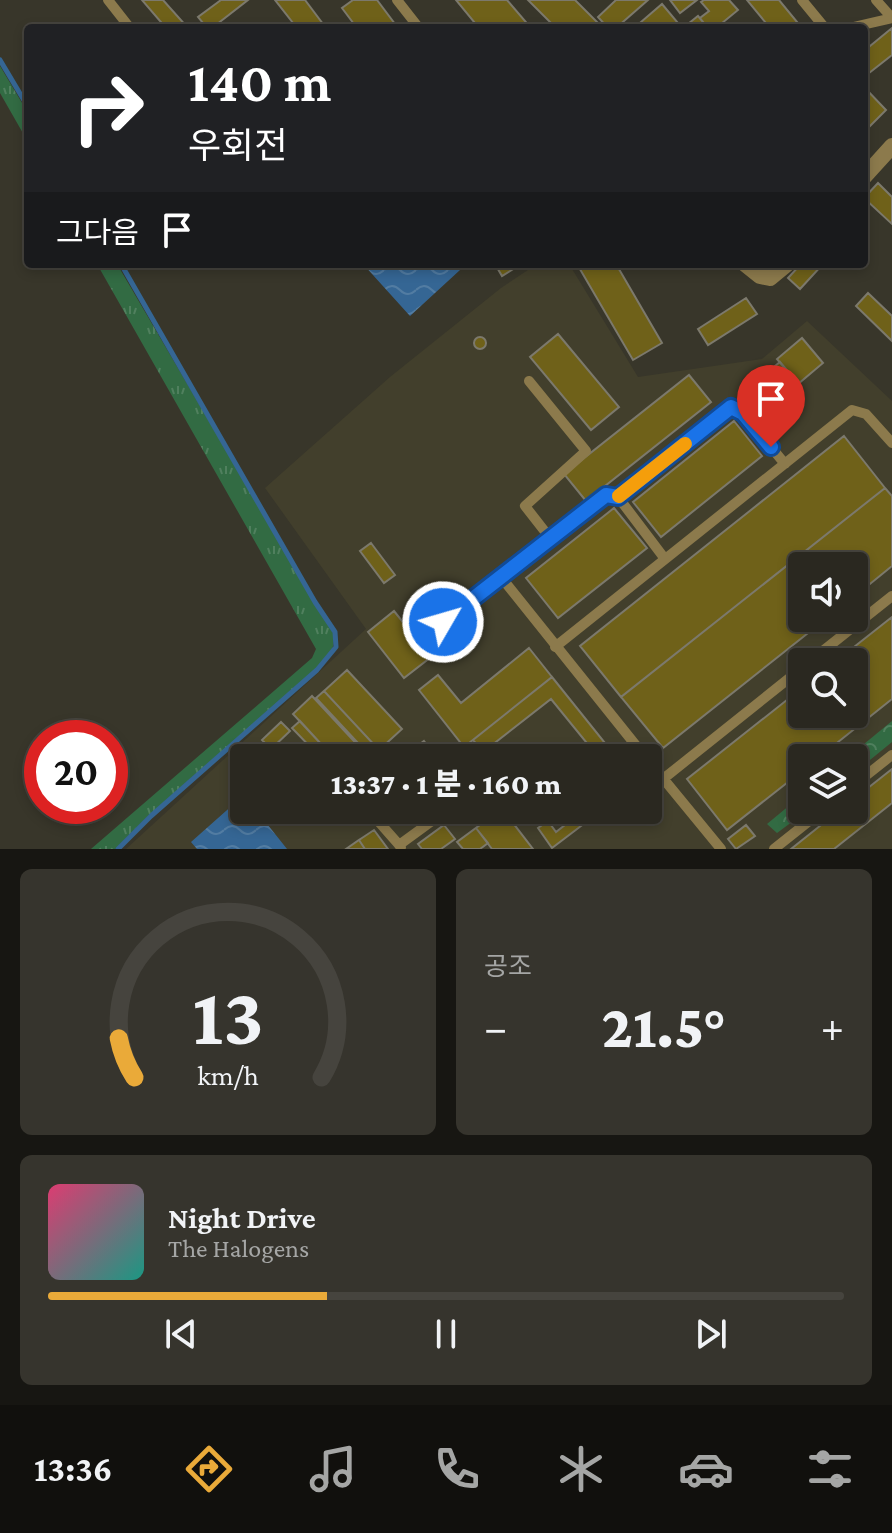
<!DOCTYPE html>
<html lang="ko">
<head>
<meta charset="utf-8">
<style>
	:root { --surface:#2a2820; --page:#36342d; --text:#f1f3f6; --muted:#a5a6a5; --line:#46443e; --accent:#eaaa39 }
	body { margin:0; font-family:"Crimson Pro","Noto Sans KR",serif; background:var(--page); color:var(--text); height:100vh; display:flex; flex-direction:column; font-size:30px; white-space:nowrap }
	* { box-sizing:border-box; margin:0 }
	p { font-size:26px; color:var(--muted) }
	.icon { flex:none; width:44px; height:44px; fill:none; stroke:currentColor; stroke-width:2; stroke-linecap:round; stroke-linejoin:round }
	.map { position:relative; height:849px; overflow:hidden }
	.sheet { display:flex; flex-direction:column; gap:20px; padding:20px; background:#171612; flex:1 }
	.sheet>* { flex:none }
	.guide { position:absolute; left:24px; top:24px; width:844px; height:244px; border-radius:8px; box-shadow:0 4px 12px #0003,0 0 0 2px var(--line); background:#202124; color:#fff; overflow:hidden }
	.fabs { position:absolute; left:788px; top:552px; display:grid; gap:16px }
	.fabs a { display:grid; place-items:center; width:80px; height:80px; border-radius:8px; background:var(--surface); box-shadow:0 4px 12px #0003,0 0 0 2px var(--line); font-size:40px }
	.speed { position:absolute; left:24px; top:720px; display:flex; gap:16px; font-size:40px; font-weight:700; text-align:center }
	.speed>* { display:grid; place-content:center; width:104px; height:104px; border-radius:50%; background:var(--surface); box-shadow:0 4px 12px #0003,0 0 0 2px var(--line); line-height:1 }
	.speed .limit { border:12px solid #d22; background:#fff; color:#111 }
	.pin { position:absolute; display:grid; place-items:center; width:68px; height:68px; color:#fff; margin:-82px -34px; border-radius:50% 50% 50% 0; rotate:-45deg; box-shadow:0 0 8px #0007 }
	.pin .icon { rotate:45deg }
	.me { position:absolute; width:88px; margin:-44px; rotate:52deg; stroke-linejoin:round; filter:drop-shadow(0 0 6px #0008) }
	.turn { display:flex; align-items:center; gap:28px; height:168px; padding:0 32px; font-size:36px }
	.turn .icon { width:104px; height:104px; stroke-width:2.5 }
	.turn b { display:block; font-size:56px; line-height:68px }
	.then { display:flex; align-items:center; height:76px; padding:0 32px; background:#0003; gap:16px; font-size:30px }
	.big { font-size:60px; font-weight:800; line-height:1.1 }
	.sheet .tile { flex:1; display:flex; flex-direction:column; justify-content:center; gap:12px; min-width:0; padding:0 28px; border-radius:12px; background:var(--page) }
	.sheet .dial { align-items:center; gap:0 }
	.dial svg { height:208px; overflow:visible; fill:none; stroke:var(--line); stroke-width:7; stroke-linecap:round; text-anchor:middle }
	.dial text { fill:var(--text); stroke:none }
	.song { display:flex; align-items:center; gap:24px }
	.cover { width:96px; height:96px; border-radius:12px; background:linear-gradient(135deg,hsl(340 70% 55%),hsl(170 70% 35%)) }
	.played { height:8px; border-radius:4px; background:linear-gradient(90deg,var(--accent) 35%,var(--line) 35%) }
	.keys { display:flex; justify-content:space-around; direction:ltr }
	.heat { display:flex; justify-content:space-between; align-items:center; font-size:44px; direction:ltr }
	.sheet .tiles { flex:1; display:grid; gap:20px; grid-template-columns:1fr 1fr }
	.tile:last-child { grid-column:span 2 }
	.trip { position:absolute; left:230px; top:744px; width:432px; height:80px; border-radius:8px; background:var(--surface); box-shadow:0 4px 12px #0003,0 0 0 2px var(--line); font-weight:800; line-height:80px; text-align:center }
	.dock { display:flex; height:128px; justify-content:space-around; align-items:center; background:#11100d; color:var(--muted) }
	.dock .icon { width:56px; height:56px }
	.dock .on { color:var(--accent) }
	.dock b { font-size:36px; color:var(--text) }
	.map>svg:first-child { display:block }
</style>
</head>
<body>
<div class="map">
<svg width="892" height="849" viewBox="0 0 892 849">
	<defs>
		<pattern id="grass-tufts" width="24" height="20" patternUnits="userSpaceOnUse" patternTransform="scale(2)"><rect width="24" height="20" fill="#326b43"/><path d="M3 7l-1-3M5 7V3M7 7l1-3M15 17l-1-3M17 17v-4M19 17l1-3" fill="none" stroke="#50805e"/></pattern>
		<pattern id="forest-crowns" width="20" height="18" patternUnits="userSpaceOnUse" patternTransform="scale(2)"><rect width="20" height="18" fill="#326b43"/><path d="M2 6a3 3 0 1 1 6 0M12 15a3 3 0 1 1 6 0" fill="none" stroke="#50805e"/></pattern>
		<pattern id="water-waves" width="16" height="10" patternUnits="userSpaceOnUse" patternTransform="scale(2)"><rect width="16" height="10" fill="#356694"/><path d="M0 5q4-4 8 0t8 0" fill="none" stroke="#527ca2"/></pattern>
	</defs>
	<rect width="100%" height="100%" fill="#38362a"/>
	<!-- built -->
	<path fill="#423f2c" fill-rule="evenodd" d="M537,264H569L638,377L762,359L807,321L892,401V849H126L366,629L265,488L390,377L501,288ZM802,566H854V618H802ZM802,662H854V714H802ZM244,758H648V810H244ZM802,758H854V810H802Z"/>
	<!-- grass -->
	<path fill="url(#grass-tufts)" d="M0,66L28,113V142L0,93Z
		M97,264H117L333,633C336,650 329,656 317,668L149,815L115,849H91L312,658L316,649Z"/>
	<!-- forest -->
	<path fill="url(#forest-crowns)" d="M892,721V742L854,773V758H847Z
		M802,795V810H808L777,833L767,824Z"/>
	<!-- water -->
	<path fill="url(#water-waves)" d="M363,264H459L460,270L410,316Z
		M244,795V810H256L287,849H197L191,842Z"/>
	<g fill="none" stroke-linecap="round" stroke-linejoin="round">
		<!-- stream -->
		<path stroke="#356694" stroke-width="5" d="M0,60L28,107
			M118,849L151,816L317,670L336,647L335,632L315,602L121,264"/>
	</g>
	<!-- building -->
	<path fill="#6f6119" stroke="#7c796c" stroke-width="2" d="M142,0H163L188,28H166Z
		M221,0H248L212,28H207L198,17Z
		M275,0H305L326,28H297Z
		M353,0H377L398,28H357L342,8Z
		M456,0H507L531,28H479Z
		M528,0H575L603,28H556Z
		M616,0H648L616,28H608L598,17Z
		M670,0H697L680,13Z
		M704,0H729L738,10L716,28H708L700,18L709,11L701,2Z
		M747,0H779L802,28H770Z
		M662,4L678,23L671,28H647L641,22Z
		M698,16L708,28H683Z
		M892,28V55L864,77V51Z
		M864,87L886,110L868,128L864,124Z
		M878,183L892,197V224L864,198Z
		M495,264H513L515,268L502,276Z
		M577,264H616L662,343L633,360Z
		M801,264H823L800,289L788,278Z
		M868,293L892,316V341L856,306Z
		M746,298L757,314L708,345L698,329Z
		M558,334L619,407L591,430L530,357Z
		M474 343a6 6 0 1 1 12 0a6 6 0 1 1-12 0Z
		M802,338L823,363L798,384L777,359Z
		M780,362L796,381L758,413L742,393Z
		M689,375L711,402L586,501L564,474Z
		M734,421L762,456L661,537L633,502Z
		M844,436L885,488L621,697L580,646Z
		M885,488L892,496V566L854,597V566H802V618H827L663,748L621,697Z
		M614,508L647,548L558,618L526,578Z
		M371,543L395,575L384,583L360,551Z
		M394,611L431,657L404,678L368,632Z
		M892,617V699L818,758H802V771L727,830L687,779L802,688V714H854V662H835Z
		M529,648L552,677L464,747L419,690L438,675L461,703Z
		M347,670L402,729L379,750L324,691Z
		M552,677L617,758H599L551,699L483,752L473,740Z
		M324,691L379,750L371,757L316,698Z
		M312,696L366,754L362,758H334L293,714Z
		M300,721L334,758H321L292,728Z
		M281,722L290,731L271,749L262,740Z
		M424,741L431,750L418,758L412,750Z
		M411,748L418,758H399Z
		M892,769V803L834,849H791L840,810H854V799Z
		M500,810H503L533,849H492L476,828Z
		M525,810H550L535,822Z
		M584,810H602L552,848L538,828L548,821L556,832Z
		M444,825L455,839L441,849H422L418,844Z
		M746,825L755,836L736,849L728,839Z
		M476,828L488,843L480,849H463L457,842Z
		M374,830L388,849H365L359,840Z
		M359,840L365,849H346Z"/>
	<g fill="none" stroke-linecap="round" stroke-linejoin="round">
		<!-- service -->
		<path stroke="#8c7a4c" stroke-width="10" d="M108,0L130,28
			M397,0L419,28
			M802,0L825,28
			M876,0L892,18
			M849,28L892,18
			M529,381L586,451L525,506L550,538
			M618,497L665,559
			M501,577L646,758
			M443,622L606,495L618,497L731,407L743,413L785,464
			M555,647L852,410L866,414L892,443
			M809,662L892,596
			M648,760L721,849
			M663,779L802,668
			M854,785L892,755
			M371,813L401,847
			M399,845L447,810
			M774,849L823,810"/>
		<!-- minor -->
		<path stroke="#8c7a4c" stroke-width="16" d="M864,177L892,146
			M745,264L760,276L770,278L787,264"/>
	</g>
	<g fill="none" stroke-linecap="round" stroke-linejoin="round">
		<defs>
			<path id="route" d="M443,622L606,495L618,497L731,407L743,413L771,447"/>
		</defs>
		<!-- route casing -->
		<use href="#route" stroke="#114b97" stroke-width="20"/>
		<!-- route -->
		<use href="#route" stroke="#1a73e8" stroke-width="14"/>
		<!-- slow -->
		<path stroke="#f59e0b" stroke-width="14" d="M619,496L685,444"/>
	</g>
</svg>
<div class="fabs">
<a><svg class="icon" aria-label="sound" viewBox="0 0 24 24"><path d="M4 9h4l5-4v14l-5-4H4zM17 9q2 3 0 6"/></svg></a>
<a><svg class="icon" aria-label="search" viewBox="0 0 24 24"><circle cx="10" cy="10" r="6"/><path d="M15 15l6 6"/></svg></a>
<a><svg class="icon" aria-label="layers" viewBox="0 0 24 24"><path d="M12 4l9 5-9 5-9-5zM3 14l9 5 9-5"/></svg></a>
</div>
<div class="speed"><div class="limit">20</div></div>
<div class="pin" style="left:771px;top:447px;background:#d93025"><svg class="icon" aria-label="arrive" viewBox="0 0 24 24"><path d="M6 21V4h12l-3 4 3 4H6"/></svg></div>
<svg class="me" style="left:443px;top:622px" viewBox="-20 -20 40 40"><circle r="17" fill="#1a73e8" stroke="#fff" stroke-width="3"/><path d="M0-11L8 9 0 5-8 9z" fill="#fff"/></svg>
<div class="trip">13:37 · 1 분 · 160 m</div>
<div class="guide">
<div class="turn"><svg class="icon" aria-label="right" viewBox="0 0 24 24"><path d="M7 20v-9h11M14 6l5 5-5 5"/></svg><div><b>140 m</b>우회전</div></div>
<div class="then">그다음<svg class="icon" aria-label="arrive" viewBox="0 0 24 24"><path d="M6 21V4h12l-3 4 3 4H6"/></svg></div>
</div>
</div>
<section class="sheet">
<div class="tiles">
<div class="tile dial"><svg viewBox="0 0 100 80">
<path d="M14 69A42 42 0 1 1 86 69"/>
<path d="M14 69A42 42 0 0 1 8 54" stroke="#eaaa39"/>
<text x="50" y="56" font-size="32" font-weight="700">13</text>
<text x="50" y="72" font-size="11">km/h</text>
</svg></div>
<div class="tile"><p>공조</p>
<div class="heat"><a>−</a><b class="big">21.5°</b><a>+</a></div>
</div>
<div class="tile">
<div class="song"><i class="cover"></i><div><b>Night Drive</b><p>The Halogens</p></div></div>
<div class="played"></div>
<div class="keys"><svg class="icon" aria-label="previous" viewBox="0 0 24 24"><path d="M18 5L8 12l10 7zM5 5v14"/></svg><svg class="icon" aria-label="pause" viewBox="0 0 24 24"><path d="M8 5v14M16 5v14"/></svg><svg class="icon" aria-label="next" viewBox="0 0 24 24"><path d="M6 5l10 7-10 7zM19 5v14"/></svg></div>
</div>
</div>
</section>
<nav class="dock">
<b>13:36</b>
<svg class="icon on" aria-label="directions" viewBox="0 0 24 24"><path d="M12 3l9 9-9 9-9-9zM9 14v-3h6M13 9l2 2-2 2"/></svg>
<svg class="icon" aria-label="music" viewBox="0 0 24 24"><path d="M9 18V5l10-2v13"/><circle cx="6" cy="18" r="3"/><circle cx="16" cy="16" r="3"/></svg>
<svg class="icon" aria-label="phone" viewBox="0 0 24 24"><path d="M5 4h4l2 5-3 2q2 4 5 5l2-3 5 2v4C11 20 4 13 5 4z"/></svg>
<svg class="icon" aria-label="climate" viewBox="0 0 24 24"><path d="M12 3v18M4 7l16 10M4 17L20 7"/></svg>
<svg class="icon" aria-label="car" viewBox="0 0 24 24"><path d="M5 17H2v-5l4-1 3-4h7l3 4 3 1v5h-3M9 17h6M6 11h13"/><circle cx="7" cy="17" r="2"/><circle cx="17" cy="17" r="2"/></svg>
<svg class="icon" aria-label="filters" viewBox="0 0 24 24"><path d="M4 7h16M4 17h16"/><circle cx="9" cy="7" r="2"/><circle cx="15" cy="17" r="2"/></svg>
</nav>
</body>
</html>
